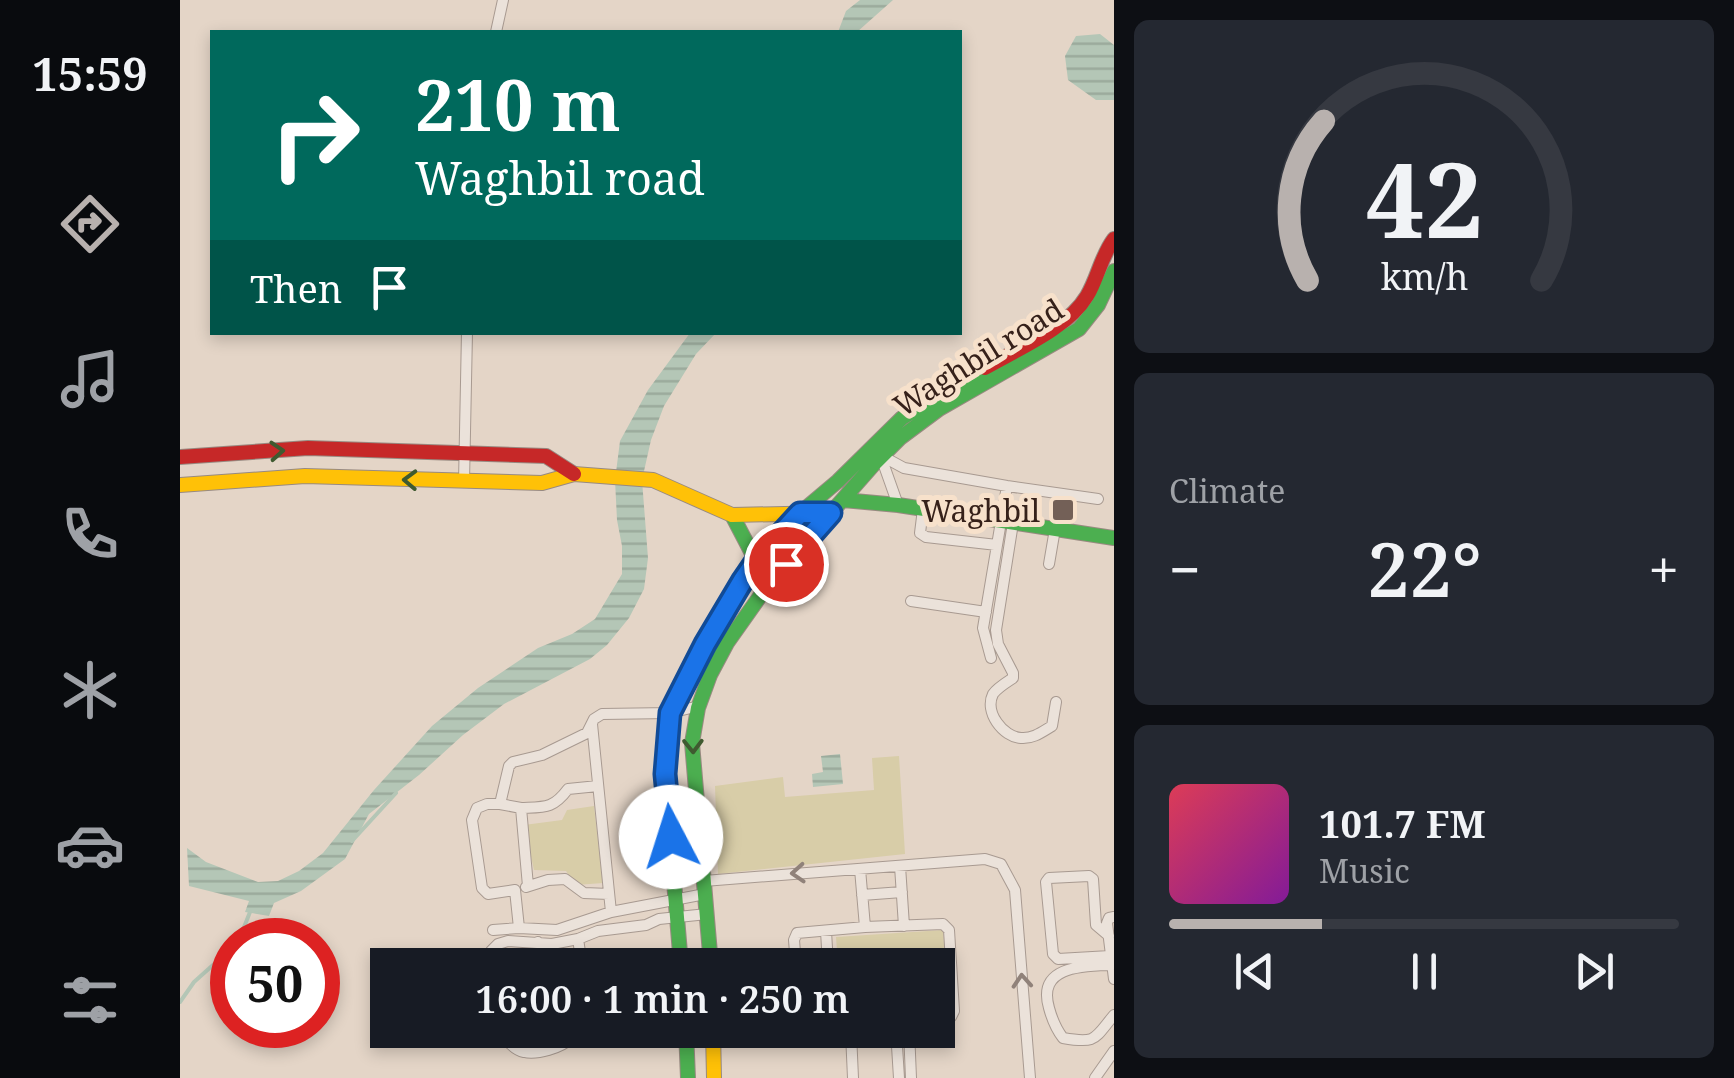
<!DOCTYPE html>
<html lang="en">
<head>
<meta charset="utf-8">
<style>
	:root { --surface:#171b24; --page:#242831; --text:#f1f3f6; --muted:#9ea1a6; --line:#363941; --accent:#b8b1ae }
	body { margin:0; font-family:"Noto Serif",serif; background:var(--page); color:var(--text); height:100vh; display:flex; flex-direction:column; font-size:38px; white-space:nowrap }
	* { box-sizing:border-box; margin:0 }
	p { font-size:32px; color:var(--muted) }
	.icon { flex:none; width:55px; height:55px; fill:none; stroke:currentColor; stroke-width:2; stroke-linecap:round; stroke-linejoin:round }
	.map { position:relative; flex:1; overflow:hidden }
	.details { display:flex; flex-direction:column; gap:20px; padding:20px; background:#0d0f14; width:620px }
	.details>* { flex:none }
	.guide { position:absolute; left:30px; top:30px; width:752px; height:305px; border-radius:0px; box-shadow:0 5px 15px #0003; background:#00695c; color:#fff; overflow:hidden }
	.speed { position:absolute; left:30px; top:918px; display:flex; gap:20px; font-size:50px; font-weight:700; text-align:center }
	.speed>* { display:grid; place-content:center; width:130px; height:130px; border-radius:50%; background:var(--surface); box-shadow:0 5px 15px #0003; line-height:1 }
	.speed .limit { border:15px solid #d22; background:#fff; color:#111 }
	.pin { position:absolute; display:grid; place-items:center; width:85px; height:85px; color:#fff; margin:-42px; border:5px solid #fff; border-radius:50%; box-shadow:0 2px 10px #0007 }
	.me { position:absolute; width:110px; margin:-55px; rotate:355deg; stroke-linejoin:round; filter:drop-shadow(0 0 8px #0008) }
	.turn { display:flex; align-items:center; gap:35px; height:210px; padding:0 40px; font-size:45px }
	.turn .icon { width:130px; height:130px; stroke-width:2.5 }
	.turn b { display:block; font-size:70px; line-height:85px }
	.then { display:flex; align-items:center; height:95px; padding:0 40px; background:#0003; gap:20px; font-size:38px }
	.big { font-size:75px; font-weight:600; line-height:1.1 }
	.details .widget { flex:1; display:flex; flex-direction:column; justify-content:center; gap:15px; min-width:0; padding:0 35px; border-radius:15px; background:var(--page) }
	.details .dial { align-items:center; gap:0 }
	.dial svg { height:260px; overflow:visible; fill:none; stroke:var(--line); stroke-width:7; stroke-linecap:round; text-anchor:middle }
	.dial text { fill:var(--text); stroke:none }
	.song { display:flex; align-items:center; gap:30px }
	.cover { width:120px; height:120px; border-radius:15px; background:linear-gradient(135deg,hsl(350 70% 55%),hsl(290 70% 35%)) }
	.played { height:10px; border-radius:5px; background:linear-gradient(90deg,var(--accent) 30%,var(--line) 30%) }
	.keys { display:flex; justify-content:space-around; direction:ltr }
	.heat { display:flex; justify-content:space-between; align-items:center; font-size:55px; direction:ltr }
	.trip { position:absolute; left:190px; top:948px; width:585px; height:100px; border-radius:0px; background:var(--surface); box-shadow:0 5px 15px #0003; font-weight:600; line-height:100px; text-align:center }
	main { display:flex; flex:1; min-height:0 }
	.tab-bar { display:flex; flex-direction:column; width:180px; justify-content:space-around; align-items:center; background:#090b0e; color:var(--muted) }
	.tab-bar .icon { width:70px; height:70px }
	.tab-bar .current { color:var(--accent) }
	.tab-bar b { font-size:45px; color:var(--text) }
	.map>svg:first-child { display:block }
</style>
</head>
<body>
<main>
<nav class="tab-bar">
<b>15:59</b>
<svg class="icon current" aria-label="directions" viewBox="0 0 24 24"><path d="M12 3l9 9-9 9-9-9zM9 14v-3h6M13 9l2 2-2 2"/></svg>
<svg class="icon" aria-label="music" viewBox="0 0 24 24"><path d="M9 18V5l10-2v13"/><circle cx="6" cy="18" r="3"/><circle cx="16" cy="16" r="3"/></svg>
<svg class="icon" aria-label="phone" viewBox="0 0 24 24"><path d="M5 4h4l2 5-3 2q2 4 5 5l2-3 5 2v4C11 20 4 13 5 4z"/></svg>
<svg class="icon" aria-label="climate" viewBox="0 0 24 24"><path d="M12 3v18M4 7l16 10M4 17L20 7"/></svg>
<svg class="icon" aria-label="car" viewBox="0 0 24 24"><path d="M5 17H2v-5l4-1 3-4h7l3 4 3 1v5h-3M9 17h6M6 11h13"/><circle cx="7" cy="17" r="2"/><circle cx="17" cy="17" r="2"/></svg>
<svg class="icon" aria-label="filters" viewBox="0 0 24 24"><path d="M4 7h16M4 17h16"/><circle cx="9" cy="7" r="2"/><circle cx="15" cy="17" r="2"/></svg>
</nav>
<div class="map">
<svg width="934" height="1078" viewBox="0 0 934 1078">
	<defs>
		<pattern id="water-rules" width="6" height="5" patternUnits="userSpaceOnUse" patternTransform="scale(2.5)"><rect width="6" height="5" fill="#b4c6b6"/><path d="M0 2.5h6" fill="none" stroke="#9baa9c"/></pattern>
	</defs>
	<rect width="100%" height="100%" fill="#e4d5c7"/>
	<!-- park -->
	<path fill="#d8cda8" d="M719,756L725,854L538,874L535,786L603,777L605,797L694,790L692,758Z
		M414,806L423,883L396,885L386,871L354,870L344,825L382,820L387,810Z
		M763,930L768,1002L758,1003V965H658L656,937Z"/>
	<!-- water -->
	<path fill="url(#water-rules)" d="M680,0H713L677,32H658L666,11Z
		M920,34L934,45V100H916L888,80L885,56L896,36Z
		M510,333H536L516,354L484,406L471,440L462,480L468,558L464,589L449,618L427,645L410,659L324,704L283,735L239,775L189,814L165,859L121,891L94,903L89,916L65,912L69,901L9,886L7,848L26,862L78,882L98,881L119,871L143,853L194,790L252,726L298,688L358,648L392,634L415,619L442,574V546L437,520L435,480L440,441L468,390Z
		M660,754L663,784L633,787L632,774L643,772L641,756Z"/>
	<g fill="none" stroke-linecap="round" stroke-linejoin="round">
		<!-- stream -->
		<path stroke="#b4c6b6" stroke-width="4" d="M172,841L216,793
			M59,940L70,912
			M0,1002L14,982L52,948"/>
		<defs>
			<path id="street" d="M316,32L323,0
				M700,455L724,468L827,486L918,499
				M701,457L718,505
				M284,482L287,332
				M743,509L740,533L746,537L817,545
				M833,523L816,630L818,644L833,673V678C827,682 817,688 813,694C804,712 823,737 841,738C853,739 862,732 872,726L876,702
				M869,564L875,529
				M731,601L806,612
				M811,658L803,628L827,486
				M519,706L490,713L422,714L414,719L407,733L362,755L333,762L329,766L320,804H307L297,808L292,820L302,888L308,894L335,890L339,928L377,930L431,912L525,894
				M412,724L431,912
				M320,804L341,808L348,886
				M341,808C365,807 373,809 388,789L418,786
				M720,866L724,926
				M524,881L805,859L821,864L835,890L850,1078
				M346,887L368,880L385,879L404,893L429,894
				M682,895L722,892
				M934,917L929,918L927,923L934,979
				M685,927L763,924L769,930L774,1011L771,1017L758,1019
				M313,930L339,928
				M646,931L648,965
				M929,936L916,925L913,879L909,876L869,878L866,882L873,954L878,959L930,956
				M398,939L402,965
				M358,942L360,965
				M310,965L309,958L311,951L318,944L328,941L372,944L398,939L418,931L466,925L479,919L527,914
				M616,965L614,940L617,933L685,927L680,869
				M931,965C902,966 857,966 869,1008C872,1019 876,1029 883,1038C917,1044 914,1039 934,1015
				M319,1030C325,1038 333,1050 344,1052C357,1055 381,1048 390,1039L391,1030
				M673,1030L671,1033L673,1078
				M716,1030L719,1078
				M729,1030L731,1078
				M915,1078L934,1051"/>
			<path id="fast" d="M663,500L718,505L934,538
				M552,515L576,561
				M501,965L485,774L490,713L525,644L576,561L620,513L658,481L722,418L805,368
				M531,965L512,743L518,708L530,675L547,643L590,582L694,464L720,438L759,409L899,329L918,305L934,271
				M506,1030L508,1078"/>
			<path id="slow" d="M0,485L125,476L362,483L394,474L473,480L552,515L651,513
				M533,1030L534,1078"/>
			<path id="jam" d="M805,368C838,349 888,328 907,296C918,278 921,256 934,239
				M0,457L128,448L366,456L394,474"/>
		</defs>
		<!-- street casing -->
		<use href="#street" stroke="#a89a91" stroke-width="12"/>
		<!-- fast casing -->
		<use href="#fast" stroke="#988a81" stroke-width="16"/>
		<!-- slow casing -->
		<use href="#slow" stroke="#988a81" stroke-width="16"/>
		<!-- jam casing -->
		<use href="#jam" stroke="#988a81" stroke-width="16"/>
		<!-- street -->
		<use href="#street" stroke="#ebe2da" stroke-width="10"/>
		<!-- fast -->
		<use href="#fast" stroke="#4caf50" stroke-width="14"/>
		<!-- slow -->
		<use href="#slow" stroke="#ffc107" stroke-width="14"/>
		<!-- jam -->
		<use href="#jam" stroke="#c62828" stroke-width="14"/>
	</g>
	<!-- one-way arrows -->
	<defs><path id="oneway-chevron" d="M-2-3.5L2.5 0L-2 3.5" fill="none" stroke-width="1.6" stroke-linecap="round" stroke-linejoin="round" transform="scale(2.5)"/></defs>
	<g stroke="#3f5a30">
		<use href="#oneway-chevron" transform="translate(97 451) rotate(-4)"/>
		<use href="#oneway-chevron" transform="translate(230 480) rotate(-178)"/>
		<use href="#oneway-chevron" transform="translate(513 746) rotate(89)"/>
	</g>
	<g stroke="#90827a">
		<use href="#oneway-chevron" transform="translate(618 873) rotate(176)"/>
		<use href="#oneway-chevron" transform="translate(842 981) rotate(-94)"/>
	</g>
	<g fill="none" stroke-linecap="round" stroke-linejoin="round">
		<defs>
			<path id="route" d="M491,837L485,774L490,713L525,644L563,580L576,561L620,513H651L606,564"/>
		</defs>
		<!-- route casing -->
		<use href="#route" stroke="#114b97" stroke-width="25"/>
		<!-- route -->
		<use href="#route" stroke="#1a73e8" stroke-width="18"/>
	</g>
	<!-- markers -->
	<rect fill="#736057" stroke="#f7e1cb" stroke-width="4" x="871" y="498" width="24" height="24" rx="5"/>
	<g text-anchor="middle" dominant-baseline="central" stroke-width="10" stroke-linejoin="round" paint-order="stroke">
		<!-- street labels -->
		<g font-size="30" fill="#36211a" stroke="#f7e1cb">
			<text transform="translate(798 357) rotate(-32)">Waghbil road</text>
		</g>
		<!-- poi labels -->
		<g font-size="30" fill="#36211a" stroke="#f7e1cb" text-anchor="end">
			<text x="860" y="510">Waghbil</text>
		</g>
	</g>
</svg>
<div class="speed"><div class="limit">50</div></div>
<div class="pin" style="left:606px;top:564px;background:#d93025"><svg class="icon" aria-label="arrive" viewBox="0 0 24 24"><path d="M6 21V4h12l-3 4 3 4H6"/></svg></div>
<svg class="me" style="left:491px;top:837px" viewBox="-20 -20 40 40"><circle r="19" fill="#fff"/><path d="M0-13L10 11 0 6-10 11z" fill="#1a73e8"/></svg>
<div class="trip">16:00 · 1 min · 250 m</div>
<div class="guide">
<div class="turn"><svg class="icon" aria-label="right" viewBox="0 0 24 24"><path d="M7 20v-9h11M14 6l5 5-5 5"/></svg><div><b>210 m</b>Waghbil road</div></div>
<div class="then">Then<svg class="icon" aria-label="arrive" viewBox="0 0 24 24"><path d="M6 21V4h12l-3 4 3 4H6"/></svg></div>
</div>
</div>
<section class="details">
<div class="widget dial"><svg viewBox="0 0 100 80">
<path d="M14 69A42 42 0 1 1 86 69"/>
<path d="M14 69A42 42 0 0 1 19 20" stroke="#b8b1ae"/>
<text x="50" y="56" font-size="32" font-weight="700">42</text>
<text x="50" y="72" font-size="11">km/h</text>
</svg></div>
<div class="widget"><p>Climate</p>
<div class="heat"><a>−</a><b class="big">22°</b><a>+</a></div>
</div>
<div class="widget">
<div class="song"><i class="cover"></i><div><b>101.7 FM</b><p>Music</p></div></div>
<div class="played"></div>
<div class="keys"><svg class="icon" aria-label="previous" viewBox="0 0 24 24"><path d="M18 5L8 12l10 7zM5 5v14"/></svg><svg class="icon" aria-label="pause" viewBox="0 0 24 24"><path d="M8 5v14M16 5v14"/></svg><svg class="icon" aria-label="next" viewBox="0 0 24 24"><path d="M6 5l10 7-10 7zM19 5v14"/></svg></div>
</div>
</section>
</main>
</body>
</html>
